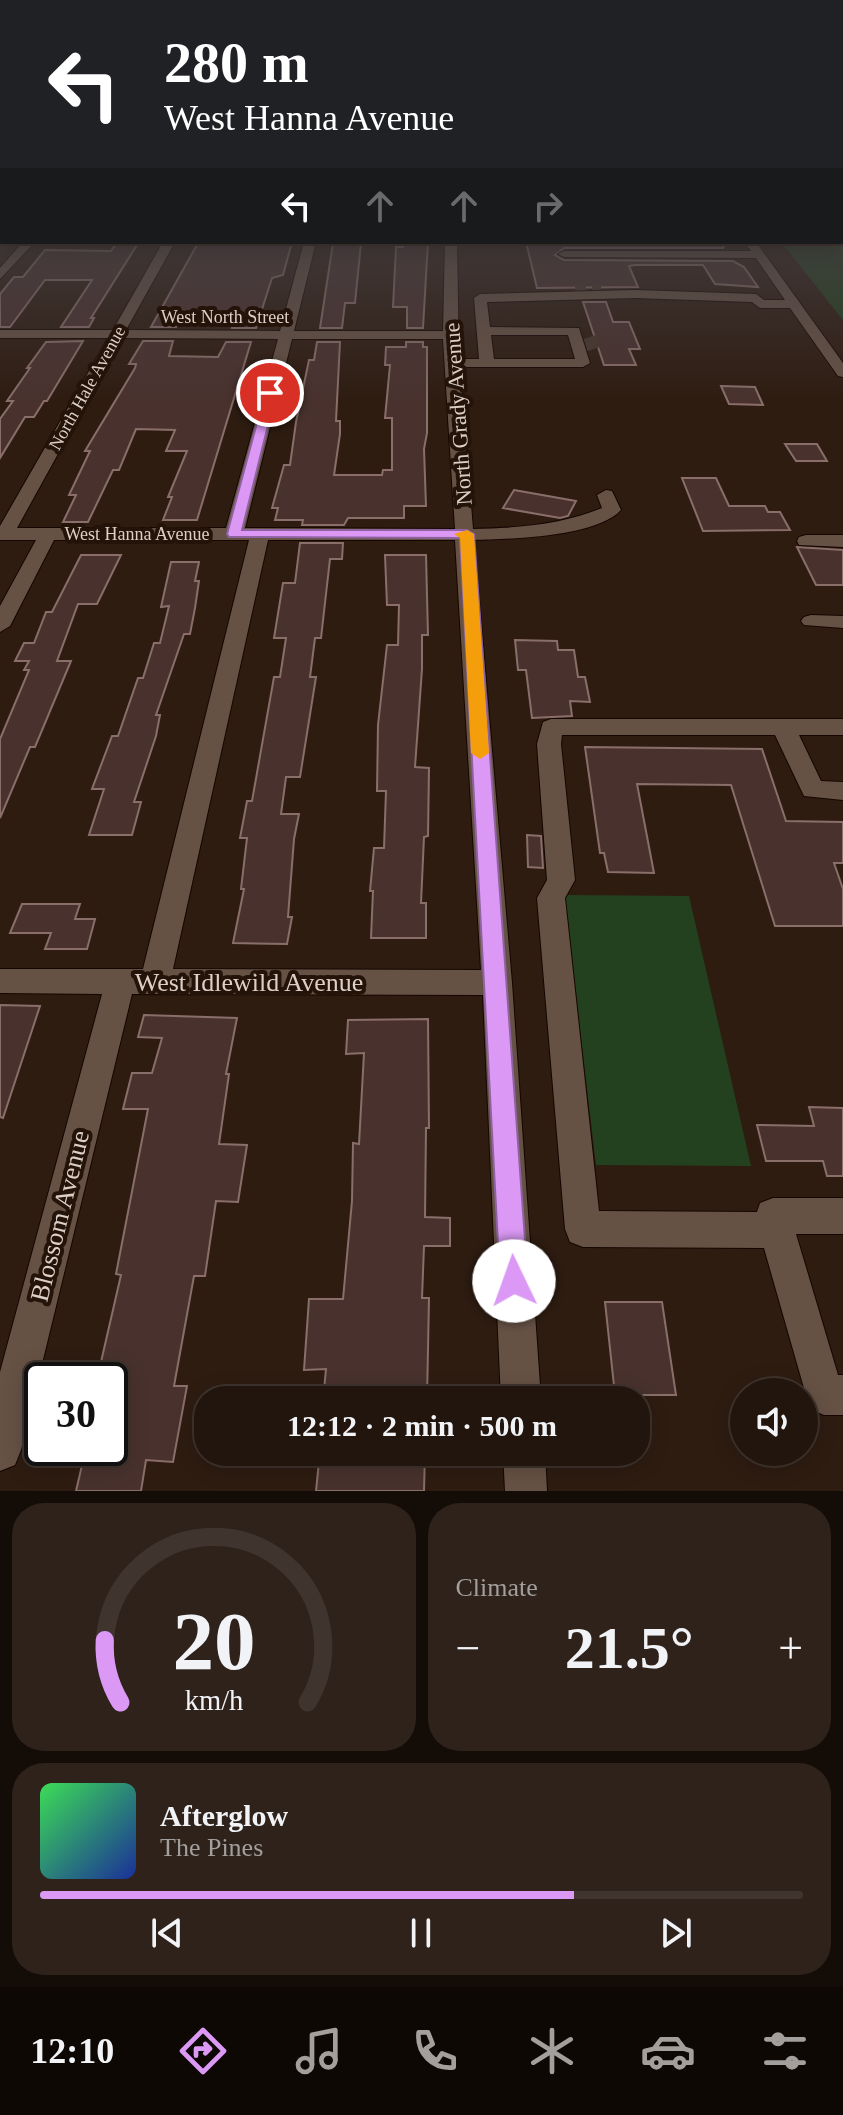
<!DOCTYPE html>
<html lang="en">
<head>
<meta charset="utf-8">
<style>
	:root { --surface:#22150d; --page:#2e221b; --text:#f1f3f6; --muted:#a29f9d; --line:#3f342e; --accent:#db99f5 }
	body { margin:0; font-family:"Times New Roman",serif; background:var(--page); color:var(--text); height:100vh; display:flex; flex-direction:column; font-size:30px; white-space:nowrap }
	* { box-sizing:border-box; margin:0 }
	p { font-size:26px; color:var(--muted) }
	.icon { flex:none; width:44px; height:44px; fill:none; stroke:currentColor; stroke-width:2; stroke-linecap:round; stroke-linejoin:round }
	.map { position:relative; height:1491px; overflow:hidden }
	.side { display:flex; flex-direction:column; gap:12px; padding:12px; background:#130c07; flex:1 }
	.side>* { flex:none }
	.top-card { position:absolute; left:0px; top:0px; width:844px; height:244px; box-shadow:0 4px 20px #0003,0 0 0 2px var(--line); background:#202124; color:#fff; overflow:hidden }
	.tools { position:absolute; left:730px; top:1378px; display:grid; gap:16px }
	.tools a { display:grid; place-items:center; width:88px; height:88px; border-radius:50%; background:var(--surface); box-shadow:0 4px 20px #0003,0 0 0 2px var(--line); font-size:40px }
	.speed { position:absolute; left:24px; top:1362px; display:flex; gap:16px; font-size:40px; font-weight:700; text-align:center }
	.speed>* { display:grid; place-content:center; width:104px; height:104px; border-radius:50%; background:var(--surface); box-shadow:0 4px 20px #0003,0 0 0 2px var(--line); line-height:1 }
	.speed .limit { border:4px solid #111; border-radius:12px; background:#fff; color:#111 }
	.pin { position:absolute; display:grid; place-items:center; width:68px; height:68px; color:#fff; margin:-34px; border:4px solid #fff; border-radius:50%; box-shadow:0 2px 8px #0007 }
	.me { position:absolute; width:88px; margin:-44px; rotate:357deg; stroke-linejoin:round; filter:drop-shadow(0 0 6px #0008) }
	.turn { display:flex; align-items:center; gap:28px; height:168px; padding:0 32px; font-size:36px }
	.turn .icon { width:104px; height:104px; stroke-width:2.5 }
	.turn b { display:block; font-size:56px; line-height:68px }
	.lanes { display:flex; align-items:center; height:76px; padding:0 32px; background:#0003; justify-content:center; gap:40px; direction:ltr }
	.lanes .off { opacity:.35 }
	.big { font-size:60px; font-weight:800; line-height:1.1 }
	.side .tile { flex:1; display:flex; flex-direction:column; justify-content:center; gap:12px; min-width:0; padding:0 28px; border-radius:32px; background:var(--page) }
	.side .dial { align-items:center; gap:0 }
	.dial svg { height:208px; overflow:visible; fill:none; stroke:var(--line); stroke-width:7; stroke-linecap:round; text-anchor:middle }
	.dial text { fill:var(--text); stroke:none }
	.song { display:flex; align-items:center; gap:24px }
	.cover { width:96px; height:96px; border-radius:12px; background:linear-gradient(135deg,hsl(130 70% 55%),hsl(230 70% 35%)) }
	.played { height:8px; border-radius:4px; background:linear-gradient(90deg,var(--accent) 70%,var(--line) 70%) }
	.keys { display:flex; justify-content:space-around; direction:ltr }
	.heat { display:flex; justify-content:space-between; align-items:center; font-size:44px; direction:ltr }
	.side .tiles { flex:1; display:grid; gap:12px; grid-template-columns:1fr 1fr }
	.tile:last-child { grid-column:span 2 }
	.trip { position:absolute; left:194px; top:1386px; width:456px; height:80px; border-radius:32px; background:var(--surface); box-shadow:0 4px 20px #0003,0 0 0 2px var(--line); font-weight:800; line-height:80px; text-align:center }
	.tab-bar { display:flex; height:128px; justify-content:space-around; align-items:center; background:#0e0805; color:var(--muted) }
	.tab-bar .icon { width:56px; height:56px }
	.tab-bar .active { color:var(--accent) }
	.tab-bar b { font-size:36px; color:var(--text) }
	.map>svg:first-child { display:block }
</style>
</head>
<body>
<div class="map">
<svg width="843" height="1491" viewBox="0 0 843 1491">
	<rect width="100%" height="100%" fill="#2e1c11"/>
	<!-- green -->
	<path fill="#24411f" d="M843,237V320L781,242H842Z
		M564,895L689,896L751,1166L596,1165Z"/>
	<!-- building -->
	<path fill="#49322e" stroke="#896e6a" stroke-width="2" d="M292,242L283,275L272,278L256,328H232L234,323H177L176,327H151L198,243Z
		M403,242H428L423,328H407V307H393L396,247H403Z
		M526,242H726L723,248H564L555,255L564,260L733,261L744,267L758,287L715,284L703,265H635L629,266L638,287L537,288Z
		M333,243H361L355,303H345L342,328H320Z
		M115,245H137L91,318H94L89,327H61L92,280H45L10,327H0V294L14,277H23L45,250L111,251Z
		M583,302H606L613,322H629L640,349H629L636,365H604Z
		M83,341L47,401H44L34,417H25L0,458V419L13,401H7L30,368H27L46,342Z
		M143,341H173L169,356L218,357L226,342H251L197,520H163L172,497H168L187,451H166L175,430L136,429L119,470H113L88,522H63L76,495H69L90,451H85L135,368L136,364H129Z
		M317,342H340L336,421H340V434L334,475H382L383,470H392V418H385L390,365H385L386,347H406V342H423V347H427V433L424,449L426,506H404V518H348L344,525H302L303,520H275L278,508H272L284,465H290L296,422L309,360H314Z
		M721,386L755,387L763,405L729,404Z
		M785,444H817L827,461H796Z
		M682,478H716L729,506H765L768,512H780L790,530L703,531Z
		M514,490L576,501L568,516L560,518L503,508Z
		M300,543H343L342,559H330L321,638H315L310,677H316L300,777H286L281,814H299L294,839L288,917H292L287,944L233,943L244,889H241L247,838H240L247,801H252L274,677H280L286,638H274L283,583H295Z
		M797,547L843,550V585H816Z
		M81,555H121L97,604H78L57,661H71L35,747H30L0,818V739L29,670H24L29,661H15L24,643H34L46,612H52Z
		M385,555H426L428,635H422V669L415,767L429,768L428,836L424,837L421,903H426V938H371L373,891H370L374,848H384L386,791H377L378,725L387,645H398L399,605H387Z
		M171,562H199L195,581H199L195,608L190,634H184L156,715H160L156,736L134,802H141L132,835H89L104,789H92L112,736H118L138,678H143L154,643H160L169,606L161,607Z
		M515,640L557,641L558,650H574L578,677H585L590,702L570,701L572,716L532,718L526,670H518Z
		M585,747L762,749L786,821L843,822V863H834L843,889V926H775L731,785L637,784L654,873L608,872L604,853H600Z
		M527,835L541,836L543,868L528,867Z
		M22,904H80L75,919H95L87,949H45L51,933H10Z
		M0,1005L40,1006L3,1118L0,1117Z
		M144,1015L237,1018L226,1074H229L219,1144L247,1145L238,1202L216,1201L205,1276H194L174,1386H187L173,1462L146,1460L141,1491H76L86,1448H110V1363L101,1362L121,1275L116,1274L148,1109H123L132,1073H152L162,1038L138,1037Z
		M428,1019L429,1128H426L425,1217L450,1218V1246H424L422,1298H429L427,1400H323L326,1369L304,1370L309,1299H343L352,1201L353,1143L359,1144L364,1053L346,1054L348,1020Z
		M809,1107L843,1108V1176H827L823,1161H766L757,1125L814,1126Z
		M605,1302H662L676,1395H615Z
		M320,1452H425L424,1491H316Z"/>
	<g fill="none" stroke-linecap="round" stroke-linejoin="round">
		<!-- minor-tunnel-far1 -->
		<path stroke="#48372c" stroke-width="11" stroke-dasharray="11 6" stroke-linecap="butt" d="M575,290H601"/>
		<!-- minor-tunnel -->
		<path stroke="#48372c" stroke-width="14" stroke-dasharray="14 7" stroke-linecap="butt" d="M590,337L594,349"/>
		<defs>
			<path id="minor" d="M0,215H2V221H0Z
				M23,242H35L0,279V268Z
				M163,242H175L126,330L280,331L304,242H316L294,331H443L445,242H457L459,359H479L474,298L480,294L635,290L756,294L764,300H785L756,258L564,257L558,254L564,251H751L744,242H756L843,363V377L838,376L790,308H760L752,302L635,298L487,302L490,327L579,328L590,363L583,367H460L473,529C517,528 561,525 602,508L597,495L606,490L612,491L621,510C596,537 510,539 474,540L512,983L541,1400H501L483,995L132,994L21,1450L15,1465L0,1471V1372L102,994L0,993V969H143L249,540H54L10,626L0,632V606L36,540H0V526L108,338H0V330H113ZM491,335H568L575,359H494ZM122,338L278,339L226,528H17ZM292,339H443L455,529L245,528ZM268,540H455L481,970L173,969Z
				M806,535H843V547L799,545L797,541L799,537Z
				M811,615L843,616V628L804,625L801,621L804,617Z
				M551,719H843V735H799L821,781L843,782V800L804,796L775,735H562L561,744L575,880L565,898L599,1211L757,1212L760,1203L773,1198H843V1234H796L838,1375H843V1415H824L810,1409L764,1248L583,1247L570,1242L565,1229L537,898L547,880L537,744L543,722Z
				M503,1452H545L547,1491H505Z"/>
			<path id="major" d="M842,220H843V226H842Z"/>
		</defs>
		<!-- minor casing -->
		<use href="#minor" stroke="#150601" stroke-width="2"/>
		<!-- major casing -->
		<use href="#major" stroke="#150601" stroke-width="2"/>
		<!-- minor -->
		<use href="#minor" fill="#665245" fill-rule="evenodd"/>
		<!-- major -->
		<use href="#major" fill="#a8694d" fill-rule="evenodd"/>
	</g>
	<!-- sky -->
	<linearGradient id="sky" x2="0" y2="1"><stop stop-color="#190f09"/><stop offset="0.48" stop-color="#464043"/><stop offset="1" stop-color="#464043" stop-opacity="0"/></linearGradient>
	<rect width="843" height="401" fill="url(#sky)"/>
	<!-- route -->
	<path fill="#db99f5" stroke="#8e639f" stroke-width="2" d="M270,390L276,393L242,530H467L474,534L528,1281L524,1291L514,1295L504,1291L500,1281L460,538L229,537L227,534L265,393Z"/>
	<!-- slow -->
	<path fill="#f59e0b" d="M467,530L474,534L489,753L480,759L471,753L460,538L454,534Z"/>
	<g text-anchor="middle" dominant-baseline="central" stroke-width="8" stroke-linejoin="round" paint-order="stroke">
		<!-- far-street labels -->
		<g font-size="18" fill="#dbcfc7" stroke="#241308">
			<text x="225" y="317">West North Street</text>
			<text transform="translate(87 388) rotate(-61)">North Hale Avenue</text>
			<text x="137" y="534">West Hanna Avenue</text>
		</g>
		<!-- street labels -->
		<g font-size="22" fill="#dbcfc7" stroke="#241308">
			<text transform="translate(458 414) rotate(-94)">North Grady Avenue</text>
		</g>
		<!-- near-street labels -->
		<g font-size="26" fill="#dbcfc7" stroke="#241308">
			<text x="249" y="982">West Idlewild Avenue</text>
			<text transform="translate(60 1216) rotate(-76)">Blossom Avenue</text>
		</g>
	</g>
</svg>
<div class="tools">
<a><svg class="icon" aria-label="sound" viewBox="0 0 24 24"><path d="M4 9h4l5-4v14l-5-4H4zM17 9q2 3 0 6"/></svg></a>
</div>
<div class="speed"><div class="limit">30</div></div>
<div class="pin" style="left:270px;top:393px;background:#d93025"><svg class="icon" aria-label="arrive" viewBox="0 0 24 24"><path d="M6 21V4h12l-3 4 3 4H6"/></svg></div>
<svg class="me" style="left:514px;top:1281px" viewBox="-20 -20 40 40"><circle r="19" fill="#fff"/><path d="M0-13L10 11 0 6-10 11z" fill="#db99f5"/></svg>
<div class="trip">12:12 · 2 min · 500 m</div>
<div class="top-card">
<div class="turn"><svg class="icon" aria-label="left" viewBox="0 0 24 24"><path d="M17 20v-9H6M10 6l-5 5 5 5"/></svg><div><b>280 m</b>West Hanna Avenue</div></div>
<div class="lanes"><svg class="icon" aria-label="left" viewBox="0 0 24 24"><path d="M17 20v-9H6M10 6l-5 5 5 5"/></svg><svg class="icon off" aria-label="ahead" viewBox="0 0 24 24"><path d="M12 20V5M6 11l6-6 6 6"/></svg><svg class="icon off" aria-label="ahead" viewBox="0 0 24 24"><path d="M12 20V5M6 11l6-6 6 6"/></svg><svg class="icon off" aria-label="right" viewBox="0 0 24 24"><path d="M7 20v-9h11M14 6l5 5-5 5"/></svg></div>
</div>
</div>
<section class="side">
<div class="tiles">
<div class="tile dial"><svg viewBox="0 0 100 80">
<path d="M14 69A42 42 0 1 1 86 69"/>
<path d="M14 69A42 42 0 0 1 8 45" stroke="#db99f5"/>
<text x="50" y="56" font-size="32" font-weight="700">20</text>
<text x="50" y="72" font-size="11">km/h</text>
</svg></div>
<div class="tile"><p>Climate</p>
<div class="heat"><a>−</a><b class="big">21.5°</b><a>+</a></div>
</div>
<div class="tile">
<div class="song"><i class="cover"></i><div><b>Afterglow</b><p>The Pines</p></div></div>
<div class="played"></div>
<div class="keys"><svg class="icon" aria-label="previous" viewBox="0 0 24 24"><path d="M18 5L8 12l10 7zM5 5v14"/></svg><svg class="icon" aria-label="pause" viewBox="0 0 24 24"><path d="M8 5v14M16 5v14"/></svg><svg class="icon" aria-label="next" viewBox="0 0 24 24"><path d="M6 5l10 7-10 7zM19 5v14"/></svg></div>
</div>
</div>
</section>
<nav class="tab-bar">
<b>12:10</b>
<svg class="icon active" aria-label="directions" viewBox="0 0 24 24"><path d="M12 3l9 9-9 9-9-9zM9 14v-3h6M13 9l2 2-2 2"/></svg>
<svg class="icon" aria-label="music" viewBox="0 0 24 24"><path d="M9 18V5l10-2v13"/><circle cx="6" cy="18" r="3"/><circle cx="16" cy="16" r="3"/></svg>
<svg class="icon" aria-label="phone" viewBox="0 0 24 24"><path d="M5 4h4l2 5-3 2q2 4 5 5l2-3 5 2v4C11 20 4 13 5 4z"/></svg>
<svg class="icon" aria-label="climate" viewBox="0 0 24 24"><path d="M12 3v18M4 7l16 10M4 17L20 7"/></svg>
<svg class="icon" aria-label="car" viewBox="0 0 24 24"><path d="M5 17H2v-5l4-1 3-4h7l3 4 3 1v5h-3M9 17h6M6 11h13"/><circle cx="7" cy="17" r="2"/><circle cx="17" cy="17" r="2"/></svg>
<svg class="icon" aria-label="filters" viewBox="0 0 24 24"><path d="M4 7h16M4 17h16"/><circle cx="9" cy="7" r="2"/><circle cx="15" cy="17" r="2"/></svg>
</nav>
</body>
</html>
